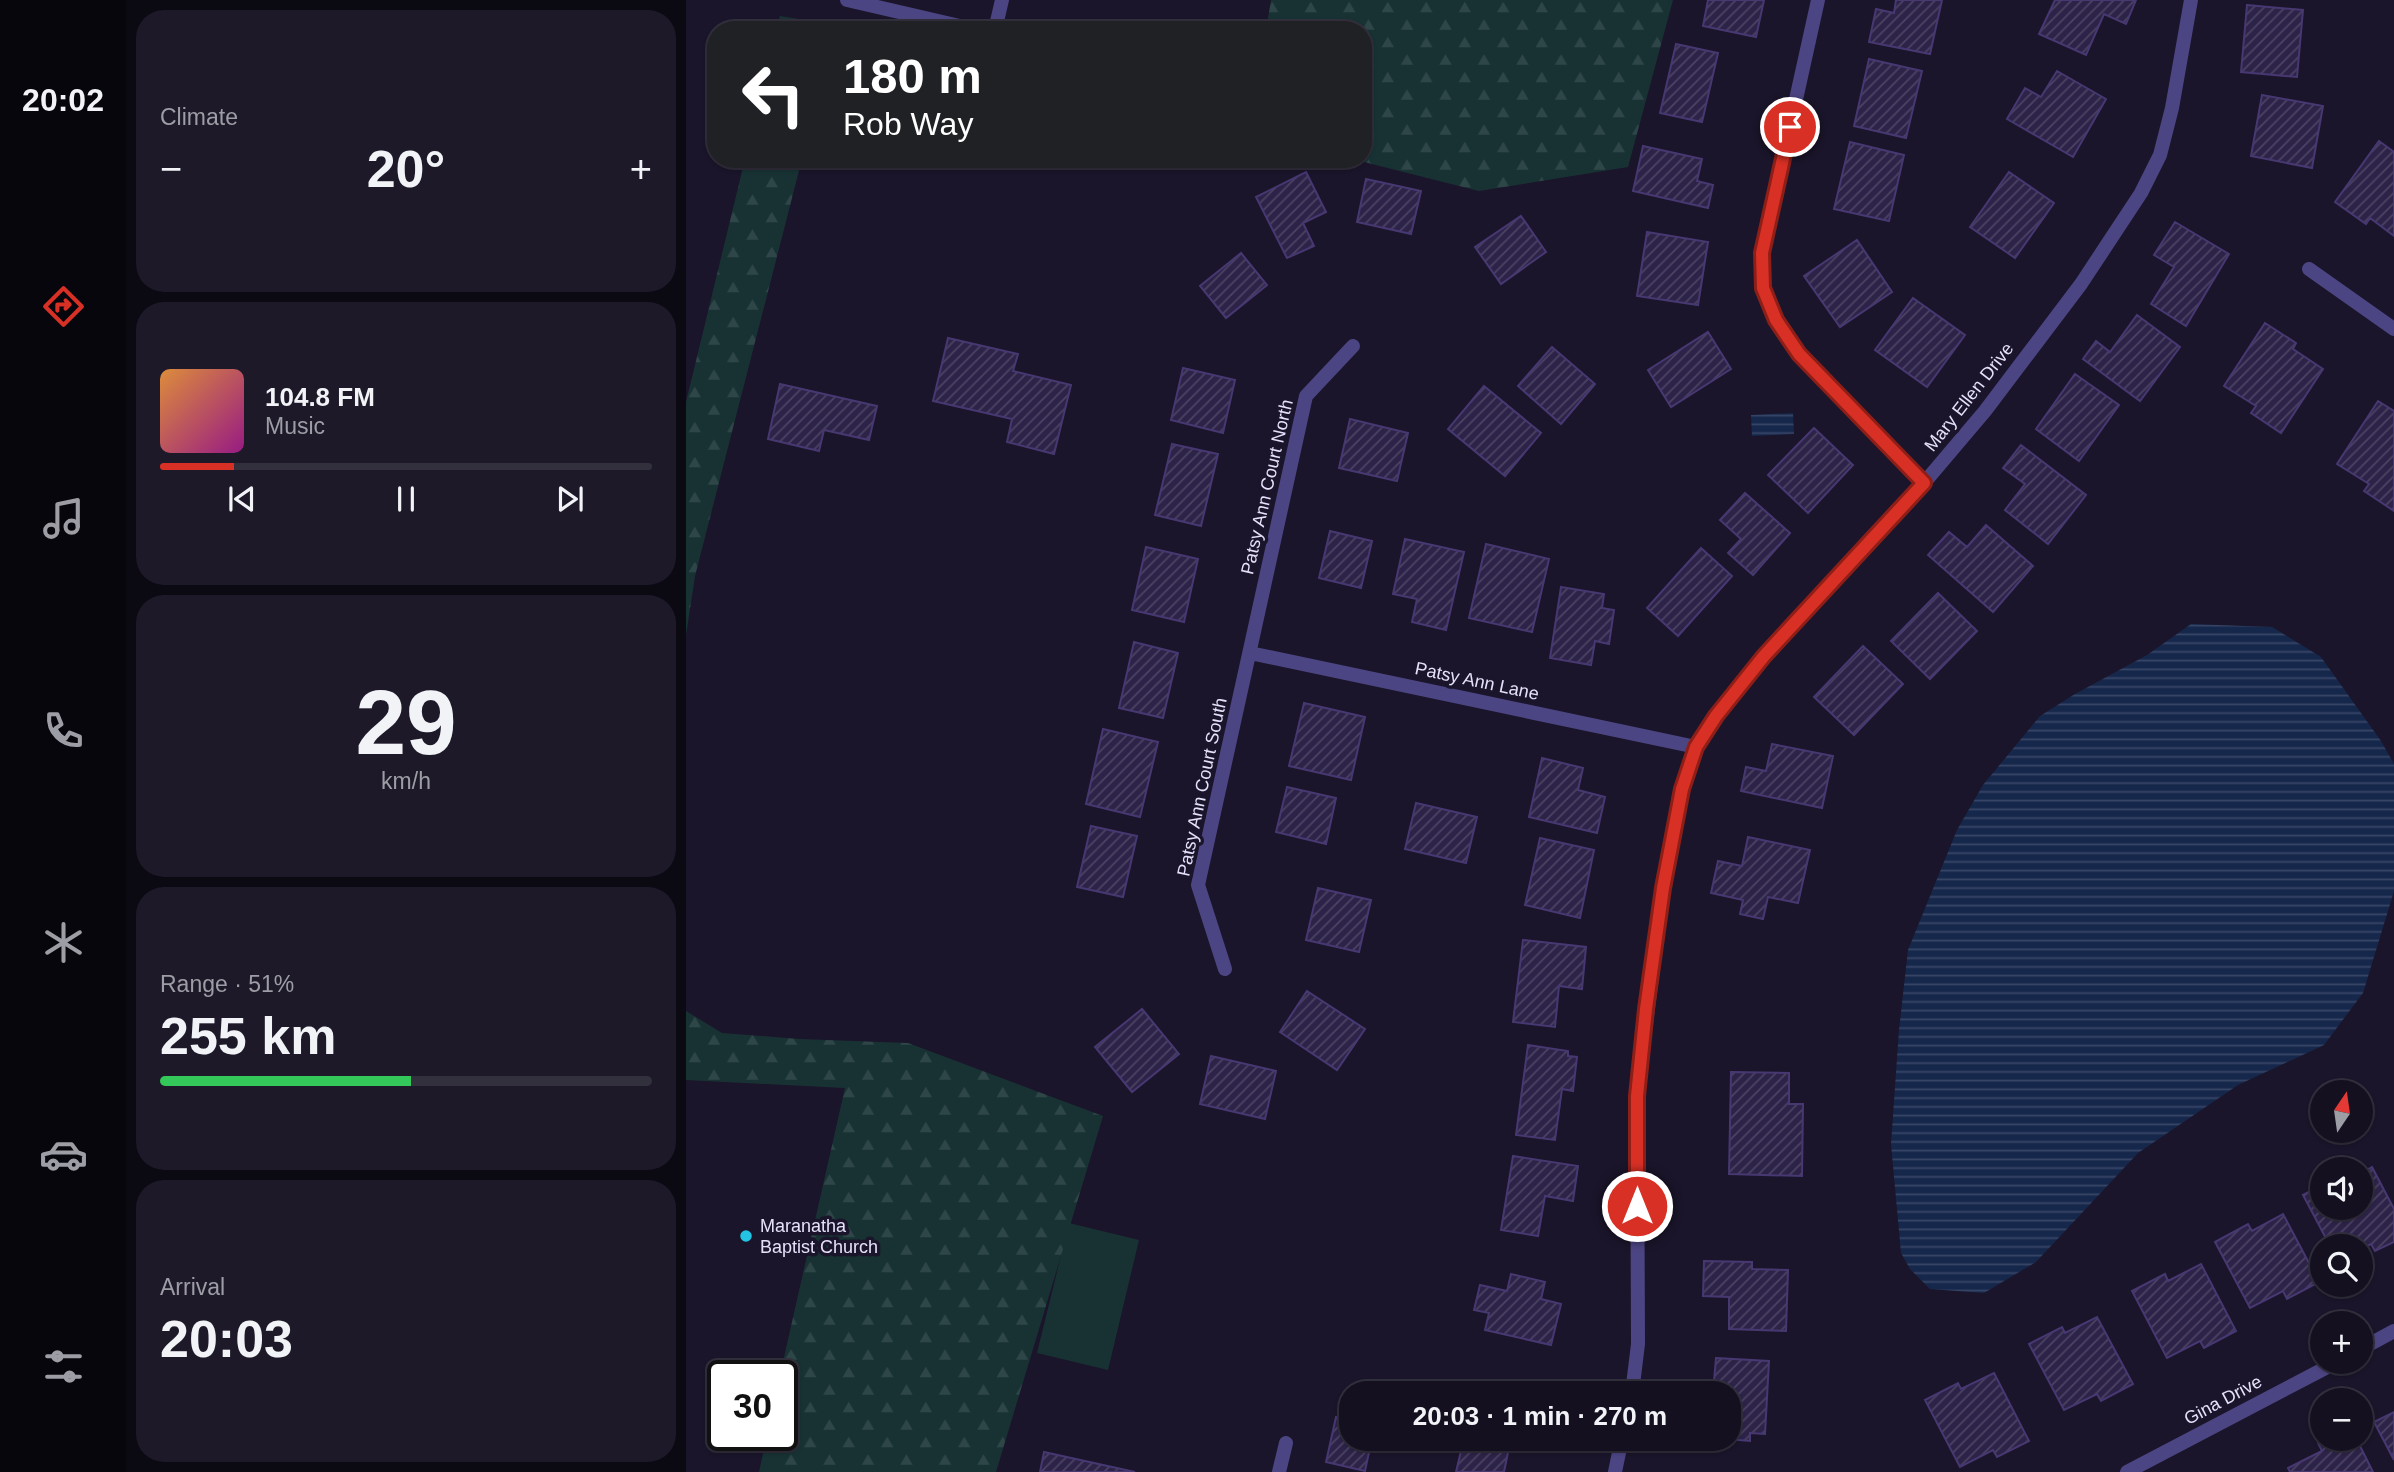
<!DOCTYPE html>
<html lang="en">
<head>
<meta charset="utf-8">
<style>
	:root { --surface:#141020; --page:#1d1929; --text:#f1f3f6; --muted:#9d9da5; --line:#33303e; --accent:#d93025 }
	body { margin:0; font-family:Arial,sans-serif; background:var(--page); color:var(--text); height:100vh; display:flex; flex-direction:column; font-size:26px; white-space:nowrap }
	* { box-sizing:border-box; margin:0 }
	p { font-size:23px; color:var(--muted) }
	.icon { flex:none; width:38px; height:38px; fill:none; stroke:currentColor; stroke-width:2; stroke-linecap:round; stroke-linejoin:round }
	.map { position:relative; flex:1; overflow:hidden }
	.details { display:flex; flex-direction:column; gap:10px; padding:10px; background:#0b0912; width:560px }
	.details>* { flex:none }
	.banner { position:absolute; left:21px; top:21px; width:665px; height:147px; border-radius:28px; box-shadow:0 2px 5px #0004,0 0 0 2px var(--line); background:#202124; color:#fff; overflow:hidden }
	.needle { width:46px; rotate:13deg }
	.buttons { position:absolute; left:1624px; top:1080px; display:grid; gap:14px }
	.buttons a { display:grid; place-items:center; width:63px; height:63px; border-radius:50%; background:var(--surface); box-shadow:0 2px 5px #0004,0 0 0 2px var(--line); font-size:35px }
	.speed { position:absolute; left:21px; top:1360px; display:flex; gap:14px; font-size:35px; font-weight:700; text-align:center }
	.speed>* { display:grid; place-content:center; width:91px; height:91px; border-radius:50%; background:var(--surface); box-shadow:0 2px 5px #0004,0 0 0 2px var(--line); line-height:1 }
	.speed .limit { border:4px solid #111; border-radius:10px; background:#fff; color:#111 }
	.pin { position:absolute; display:grid; place-items:center; width:60px; height:60px; color:#fff; margin:-30px; border:4px solid #fff; border-radius:50%; box-shadow:0 2px 7px #0007 }
	.me { position:absolute; width:77px; margin:-38px; rotate:0deg; stroke-linejoin:round; filter:drop-shadow(0 0 5px #0008) }
	.turn { display:flex; align-items:center; gap:24px; height:147px; padding:0 21px; font-size:32px }
	.turn .icon { width:91px; height:91px; stroke-width:2.5 }
	.turn b { display:block; font-size:49px; line-height:60px }
	.big { font-size:52px; font-weight:800; line-height:1.1 }
	.details .widget { flex:1; display:flex; flex-direction:column; justify-content:center; gap:10px; min-width:0; padding:0 24px; border-radius:28px; background:var(--page) }
	.details .dial { align-items:center; gap:0 }
	.dial b { font-size:91px; line-height:1 }
	.song { display:flex; align-items:center; gap:21px }
	.cover { width:84px; height:84px; border-radius:10px; background:linear-gradient(135deg,hsl(30 70% 55%),hsl(310 70% 35%)) }
	.played { height:7px; border-radius:4px; background:linear-gradient(90deg,var(--accent) 15%,var(--line) 15%) }
	.keys { display:flex; justify-content:space-around; direction:ltr }
	.heat { display:flex; justify-content:space-between; align-items:center; font-size:38px; direction:ltr }
	.charge { height:10px; border-radius:5px; background:linear-gradient(90deg,#34c759 51%,var(--line) 0) }
	.trip { position:absolute; left:653px; top:1381px; width:402px; height:70px; border-radius:28px; background:var(--surface); box-shadow:0 2px 5px #0004,0 0 0 2px var(--line); font-weight:800; line-height:70px; text-align:center }
	main { display:flex; flex:1; min-height:0 }
	.tabs { display:flex; flex-direction:column; width:126px; justify-content:space-around; align-items:center; background:#08060d; color:var(--muted) }
	.tabs .icon { width:49px; height:49px }
	.tabs .selected { color:var(--accent) }
	.tabs b { font-size:32px; color:var(--text) }
	.map>svg:first-child { display:block }
</style>
</head>
<body>
<main>
<nav class="tabs">
<b>20:02</b>
<svg class="icon selected" aria-label="directions" viewBox="0 0 24 24"><path d="M12 3l9 9-9 9-9-9zM9 14v-3h6M13 9l2 2-2 2"/></svg>
<svg class="icon" aria-label="music" viewBox="0 0 24 24"><path d="M9 18V5l10-2v13"/><circle cx="6" cy="18" r="3"/><circle cx="16" cy="16" r="3"/></svg>
<svg class="icon" aria-label="phone" viewBox="0 0 24 24"><path d="M5 4h4l2 5-3 2q2 4 5 5l2-3 5 2v4C11 20 4 13 5 4z"/></svg>
<svg class="icon" aria-label="climate" viewBox="0 0 24 24"><path d="M12 3v18M4 7l16 10M4 17L20 7"/></svg>
<svg class="icon" aria-label="car" viewBox="0 0 24 24"><path d="M5 17H2v-5l4-1 3-4h7l3 4 3 1v5h-3M9 17h6M6 11h13"/><circle cx="7" cy="17" r="2"/><circle cx="17" cy="17" r="2"/></svg>
<svg class="icon" aria-label="filters" viewBox="0 0 24 24"><path d="M4 7h16M4 17h16"/><circle cx="9" cy="7" r="2"/><circle cx="15" cy="17" r="2"/></svg>
</nav>
<section class="details">
<div class="widget"><p>Climate</p>
<div class="heat"><a>−</a><b class="big">20°</b><a>+</a></div>
</div>
<div class="widget">
<div class="song"><i class="cover"></i><div><b>104.8 FM</b><p>Music</p></div></div>
<div class="played"></div>
<div class="keys"><svg class="icon" aria-label="previous" viewBox="0 0 24 24"><path d="M18 5L8 12l10 7zM5 5v14"/></svg><svg class="icon" aria-label="pause" viewBox="0 0 24 24"><path d="M8 5v14M16 5v14"/></svg><svg class="icon" aria-label="next" viewBox="0 0 24 24"><path d="M6 5l10 7-10 7zM19 5v14"/></svg></div>
</div>
<div class="widget dial"><b>29</b><p>km/h</p></div>
<div class="widget"><p>Range · 51%</p><b class="big">255 km</b><div class="charge"></div></div>
<div class="widget"><p>Arrival</p><b class="big">20:03</b></div>
</section>
<div class="map">
<svg width="1708" height="1472" viewBox="0 0 1708 1472">
	<defs>
		<pattern id="forest-firs" width="22" height="20" patternUnits="userSpaceOnUse" patternTransform="scale(1.75)"><rect width="22" height="20" fill="#183233"/><path d="M5 1l3.5 6h-7zM16 11l3.5 6h-7z" fill="#2e4647"/></pattern>
		<pattern id="water-rules" width="6" height="5" patternUnits="userSpaceOnUse" patternTransform="scale(1.75)"><rect width="6" height="5" fill="#16274c"/><path d="M0 2.5h6" fill="none" stroke="#384667"/></pattern>
		<pattern id="building-hatch" width="6" height="6" patternUnits="userSpaceOnUse" patternTransform="scale(1.75)"><rect width="6" height="6" fill="#2d2348"/><path d="M-1 1l2-2M0 6l6-6M5 7l2-2" fill="none" stroke="#4b4363"/></pattern>
	</defs>
	<rect width="100%" height="100%" fill="#1a152a"/>
	<!-- grass -->
	<path fill="#183233" d="M383,1223L453,1240L422,1370L351,1353Z"/>
	<!-- forest -->
	<path fill="url(#forest-firs)" d="M585,0H987L942,167L793,191L666,159H677V30H580Z
		M94,16L150,25L149,30H90Z
		M59,159H116L9,576L0,635V402Z
		M0,1011L36,1033L113,1039L222,1043L417,1116L310,1472H73L81,1435H96V1376L94,1375L159,1088L0,1080Z"/>
	<!-- water -->
	<path fill="url(#water-rules)" d="M1107,413L1108,434L1066,436L1065,415Z
		M1505,624L1586,627L1635,657L1695,741L1708,764V891L1677,993L1638,1045L1552,1085L1452,1153L1350,1262L1298,1293L1244,1289L1224,1269L1215,1253L1205,1144L1213,1030L1222,950L1271,830L1297,785L1354,716L1389,694L1461,655Z"/>
	<!-- building -->
	<path fill="url(#building-hatch)" stroke="#473872" stroke-width="2" d="M1022,0H1078L1070,37L1017,26Z
		M1210,0H1256L1244,54L1183,42L1190,9L1208,13Z
		M1369,0H1450L1440,24L1418,14L1400,55L1353,34Z
		M1561,5L1617,10L1611,77L1555,72Z
		M990,44L1032,53L1016,122L974,113Z
		M1183,59L1236,71L1220,138L1168,126Z
		M1371,71L1420,99L1387,157L1321,119L1339,88L1355,97Z
		M1576,95L1637,106L1626,168L1565,156Z
		M1693,141L1708,152V236L1684,218L1680,224L1649,202Z
		M1164,142L1218,155L1203,221L1148,209Z
		M957,146L1016,159L1011,181L1027,185L1022,208L947,191Z
		M620,172L640,212L617,223L628,246L601,258L570,197Z
		M1323,172L1368,203L1329,258L1284,227Z
		M680,179L735,191L725,234L671,222Z
		M835,216L860,252L815,284L789,247Z
		M1489,222L1543,254L1500,326L1465,304L1488,267L1468,255Z
		M961,232L1022,242L1012,305L951,296Z
		M1171,240L1206,292L1154,327L1118,276Z
		M555,253L581,285L540,318L514,286Z
		M1227,298L1279,335L1241,387L1189,350Z
		M1451,315L1494,347L1454,401L1397,359L1410,341L1424,352Z
		M1579,323L1610,343L1607,349L1637,369L1595,433L1565,413L1570,406L1538,386Z
		M1022,332L1045,369L985,407L962,370Z
		M262,338L332,354L327,371L385,385L368,454L321,442L326,419L247,401Z
		M866,347L909,384L875,424L832,386Z
		M497,368L549,380L537,433L485,420Z
		M1389,374L1433,405L1393,461L1350,429Z
		M94,384L191,406L183,440L138,430L133,451L82,439Z
		M798,386L855,433L819,476L762,429Z
		M1692,401L1708,411V511L1678,491L1683,484L1651,464Z
		M664,419L722,433L711,481L653,468Z
		M1128,428L1167,465L1122,513L1082,475Z
		M486,444L532,454L515,526L469,515Z
		M1335,445L1400,495L1362,544L1319,510L1339,484L1317,468Z
		M1059,493L1104,533L1067,575L1042,553L1055,539L1034,520Z
		M1300,525L1347,566L1307,612L1242,555L1263,532L1281,547Z
		M644,531L686,541L675,588L633,578Z
		M719,539L778,552L760,630L726,622L731,599L707,594Z
		M800,544L863,559L846,632L783,618Z
		M460,547L512,559L498,622L446,610Z
		M1015,548L1046,576L992,636L961,608Z
		M875,587L918,594L916,608L928,610L923,644L909,641L905,665L864,658Z
		M1252,593L1291,631L1244,679L1205,641Z
		M448,642L492,653L477,718L433,708Z
		M1177,646L1217,684L1168,735L1128,697Z
		M618,703L679,717L665,780L603,766Z
		M417,729L472,742L454,817L400,804Z
		M1086,744L1147,756L1136,808L1055,791L1060,767L1080,771Z
		M856,758L897,768L892,790L919,797L911,833L843,817Z
		M601,787L650,798L640,844L590,832Z
		M730,803L791,817L780,863L719,849Z
		M405,826L451,836L437,897L391,887Z
		M1062,837L1124,850L1112,903L1082,897L1077,919L1054,914L1057,900L1025,893L1032,861L1056,866Z
		M854,838L908,850L894,918L839,905Z
		M632,888L685,900L673,952L620,940Z
		M837,940L900,947L896,989L873,986L869,1027L827,1022Z
		M621,991L679,1029L651,1070L594,1032Z
		M456,1009L493,1054L446,1092L409,1047Z
		M842,1045L882,1051V1056L891,1057L887,1091L876,1089L869,1140L830,1135Z
		M525,1056L590,1071L579,1119L514,1104Z
		M1045,1072L1103,1073V1104H1117L1116,1176L1043,1174Z
		M827,1156L892,1166L887,1201L859,1196L852,1236L815,1230Z
		M1686,1167L1708,1209V1242L1689,1251L1685,1244L1675,1249V1246H1644L1617,1195L1636,1185V1208H1675V1173Z
		M1597,1214L1633,1282L1601,1299L1597,1291L1564,1308L1529,1242L1562,1224L1566,1231Z
		M1018,1261L1066,1262V1269L1102,1270L1100,1331L1043,1329V1297L1017,1296Z
		M1515,1264L1550,1331L1518,1348L1514,1341L1481,1358L1446,1291L1479,1274L1482,1281Z
		M825,1274L859,1282L855,1299L875,1304L865,1345L799,1330L803,1313L788,1310L794,1285L821,1291Z
		M1411,1317L1447,1384L1415,1401L1411,1394L1378,1410L1343,1344L1376,1327L1379,1333Z
		M1030,1358L1083,1361L1079,1434L1064,1433V1441L1027,1438H1043V1393H1027Z
		M1308,1373L1343,1441L1311,1457L1307,1450L1274,1467L1239,1400L1272,1383L1275,1389Z
		M1708,1412V1460L1688,1422Z
		M650,1417L665,1421V1438H686L679,1471L640,1462Z
		M733,1438H825L818,1472H770L775,1451L732,1441Z
		M1641,1438H1670L1687,1472H1604L1602,1468L1636,1451L1632,1443Z
		M358,1452L449,1472H354Z"/>
	<g fill="none" stroke-linecap="round" stroke-linejoin="round">
		<!-- lane -->
		<path stroke="#4c4583" stroke-width="14" d="M593,1472L600,1443"/>
		<!-- street -->
		<path stroke="#4c4583" stroke-width="14" d="M161,0L291,30
			M1132,0L1076,253L1077,288L1090,320L1113,354L1238,483
			M309,30L316,0
			M1623,269L1708,329
			M564,653L1010,747
			M539,969L512,885L620,396L667,346
			M1675,1349L1708,1331
			M946,1393L952,1344L951,1096L977,888L996,789L1010,747L1029,716L1078,656L1238,483L1299,411L1395,284L1455,193L1474,155L1486,108L1505,0
			M929,1472L936,1438
			M1441,1472L1651,1362"/>
	</g>
	<g fill="none" stroke-linecap="round" stroke-linejoin="round">
		<defs>
			<path id="route" d="M951,1206V1096L960,1009L977,888L996,789L1010,747L1030,716L1078,656L1238,483L1113,354L1090,320L1077,288L1076,253L1104,127"/>
		</defs>
		<!-- route casing -->
		<use href="#route" stroke="#8d1f18" stroke-width="18"/>
		<!-- route -->
		<use href="#route" stroke="#d93025" stroke-width="12"/>
	</g>
	<!-- markers -->
	<circle fill="#24c3e4" stroke="#1a152a" stroke-width="2.5" cx="60" cy="1236" r="7"/>
	<g text-anchor="middle" dominant-baseline="central" stroke-width="7" stroke-linejoin="round" paint-order="stroke">
		<!-- street labels -->
		<g font-size="18" fill="#e6e1fb" stroke="#1a152a">
			<text transform="translate(1283 397) rotate(-52)">Mary Ellen Drive</text>
			<text transform="translate(581 487) rotate(-77)">Patsy Ann Court North</text>
			<text transform="translate(791 681) rotate(12)">Patsy Ann Lane</text>
			<text transform="translate(516 787) rotate(-78)">Patsy Ann Court South</text>
			<text transform="translate(1537 1400) rotate(-28)">Gina Drive</text>
		</g>
		<!-- poi labels -->
		<g font-size="18" fill="#e6e1fb" stroke="#1a152a" text-anchor="start">
			<text x="74" y="1226">Maranatha<tspan x="74" dy="21">Baptist Church</tspan></text>
		</g>
	</g>
</svg>
<div class="buttons">
<a><svg class="needle" viewBox="-14 -14 28 28"><path d="M0-13l5 13h-10z" fill="#e53935"/><path d="M0 13l5-13h-10z" fill="#9d9da5"/></svg></a>
<a><svg class="icon" aria-label="sound" viewBox="0 0 24 24"><path d="M4 9h4l5-4v14l-5-4H4zM17 9q2 3 0 6"/></svg></a>
<a><svg class="icon" aria-label="search" viewBox="0 0 24 24"><circle cx="10" cy="10" r="6"/><path d="M15 15l6 6"/></svg></a>
<a>+</a>
<a>−</a>
</div>
<div class="speed"><div class="limit">30</div></div>
<div class="pin" style="left:1104px;top:127px;background:#d93025"><svg class="icon" aria-label="arrive" viewBox="0 0 24 24"><path d="M6 21V4h12l-3 4 3 4H6"/></svg></div>
<svg class="me" style="left:951px;top:1206px" viewBox="-20 -20 40 40"><circle r="17" fill="#d93025" stroke="#fff" stroke-width="3"/><path d="M0-11L8 9 0 5-8 9z" fill="#fff"/></svg>
<div class="trip">20:03 · 1 min · 270 m</div>
<div class="banner">
<div class="turn"><svg class="icon" aria-label="left" viewBox="0 0 24 24"><path d="M17 20v-9H6M10 6l-5 5 5 5"/></svg><div><b>180 m</b>Rob Way</div></div>
</div>
</div>
</main>
</body>
</html>
